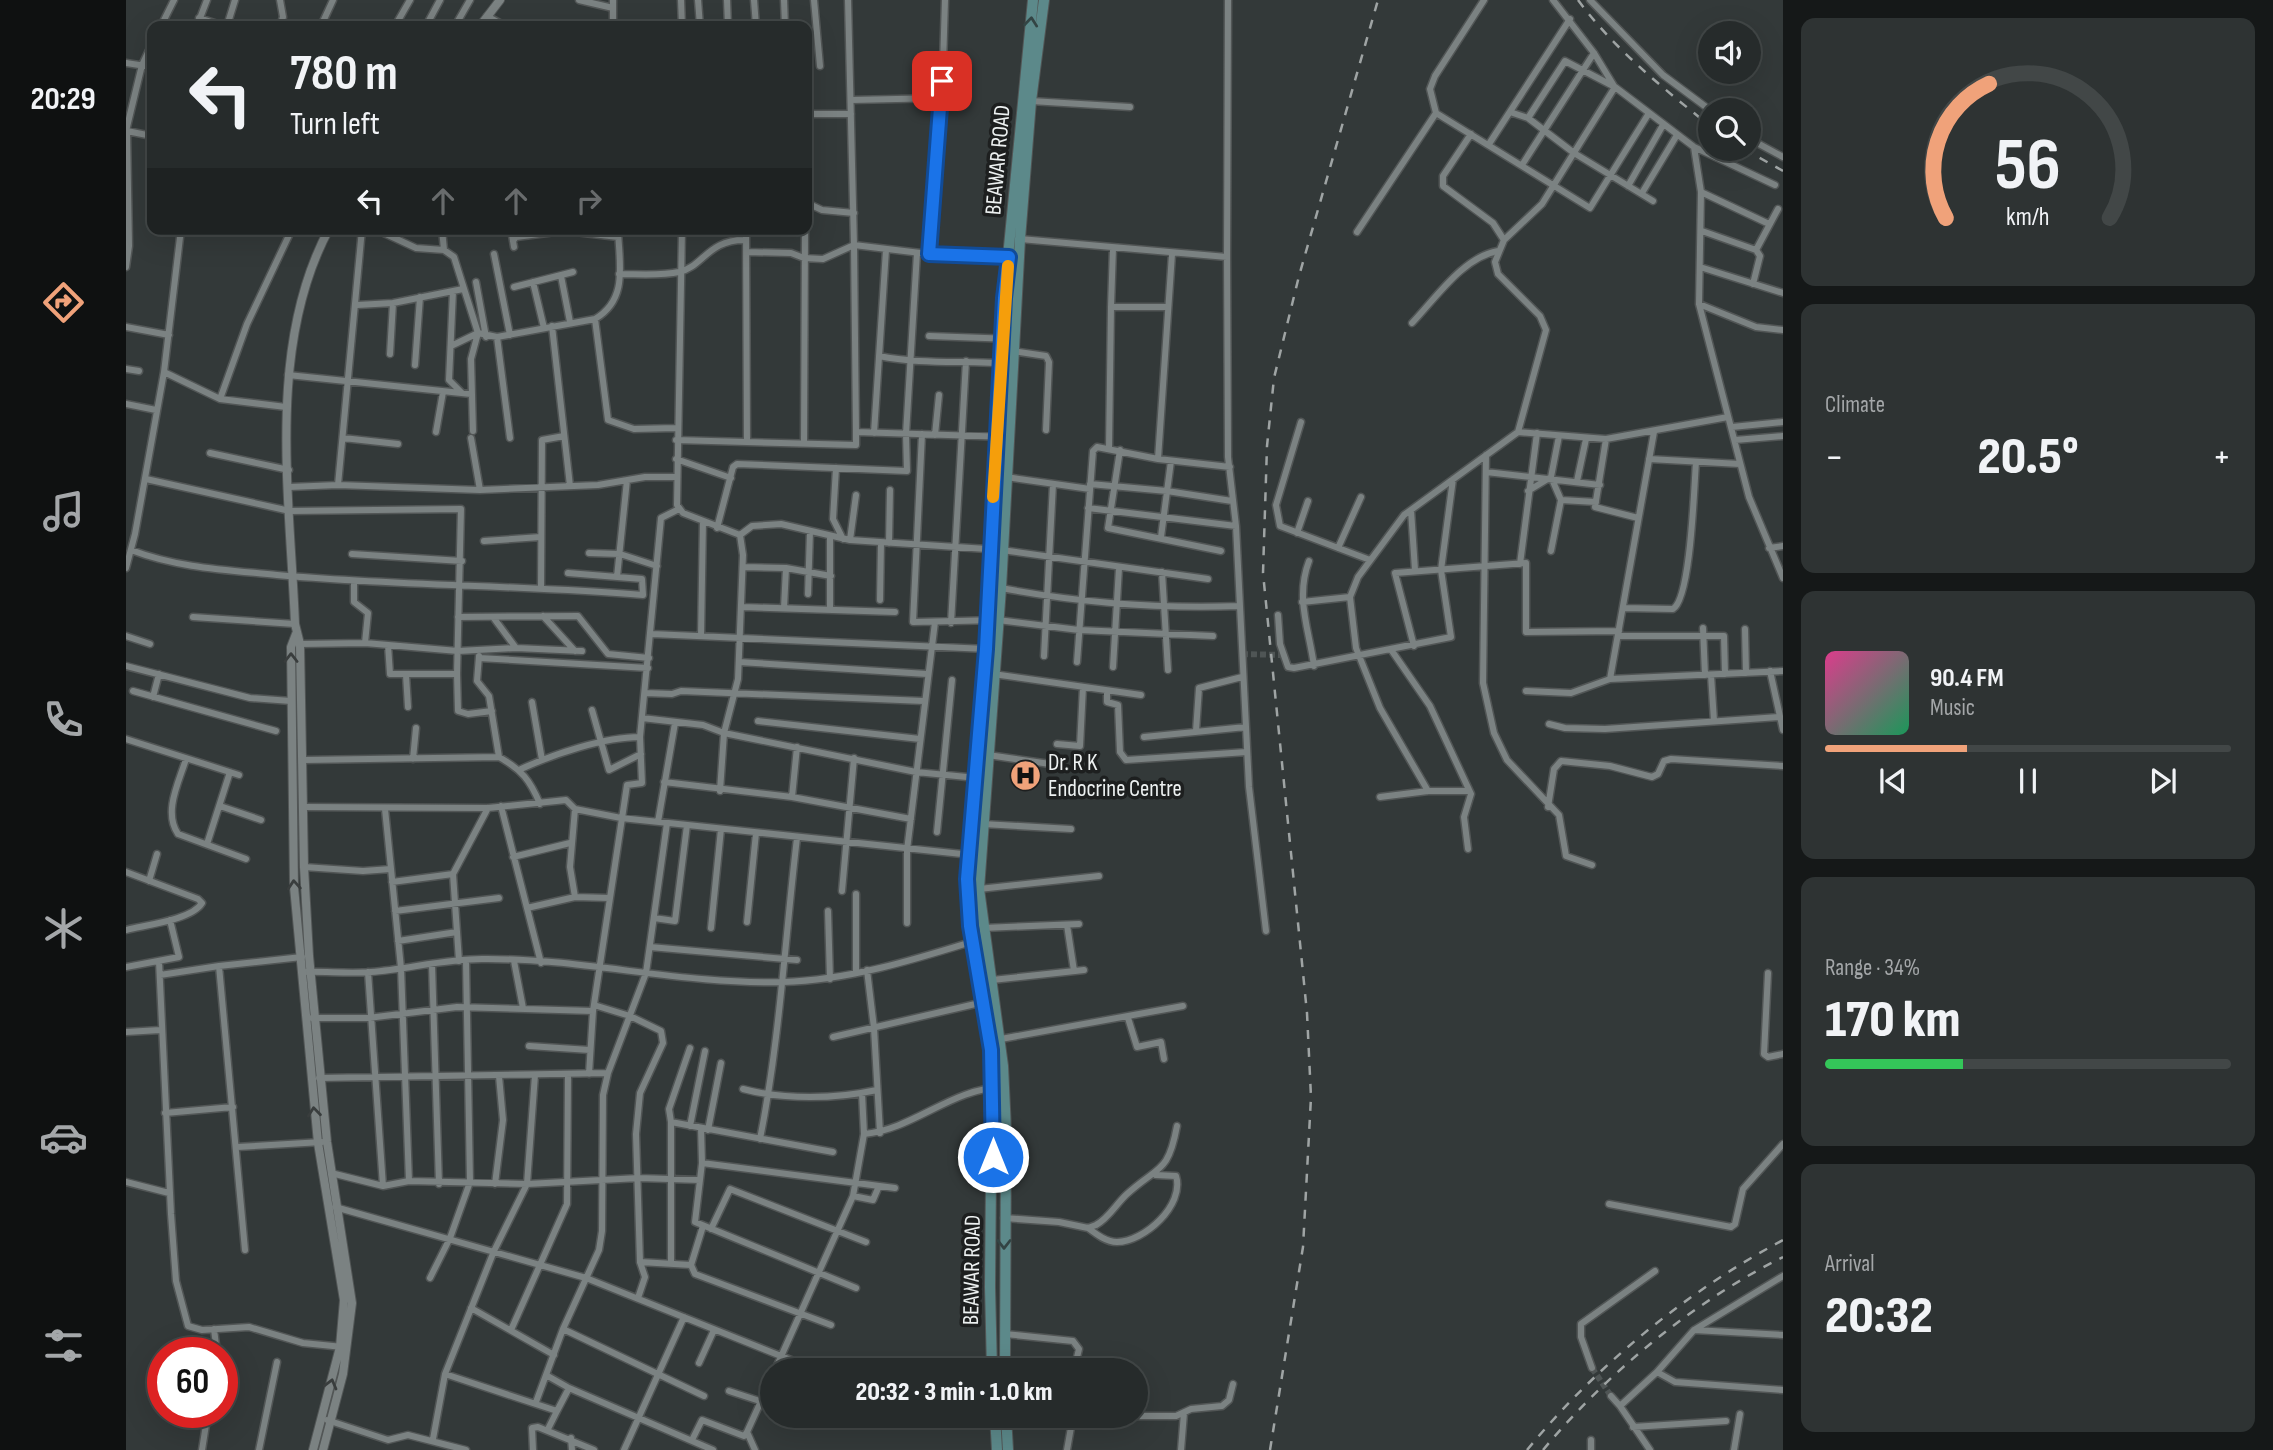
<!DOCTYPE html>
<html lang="en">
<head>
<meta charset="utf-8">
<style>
	:root { --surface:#262b2b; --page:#2e3333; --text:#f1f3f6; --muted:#a4a7a9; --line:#424747; --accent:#f0a27a }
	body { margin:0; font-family:"Sofia Sans Condensed",sans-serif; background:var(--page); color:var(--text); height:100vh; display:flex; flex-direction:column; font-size:26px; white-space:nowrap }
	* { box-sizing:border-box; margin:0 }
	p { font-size:23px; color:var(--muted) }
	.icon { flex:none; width:38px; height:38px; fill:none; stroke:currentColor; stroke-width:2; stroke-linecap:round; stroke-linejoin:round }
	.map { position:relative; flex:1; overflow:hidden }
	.panel { display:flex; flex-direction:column; gap:18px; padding:18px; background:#151818; width:490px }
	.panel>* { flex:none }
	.guide { position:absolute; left:21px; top:21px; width:665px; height:214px; border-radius:14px; box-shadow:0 7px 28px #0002,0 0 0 2px var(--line); background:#262b2b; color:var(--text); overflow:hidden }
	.fabs { position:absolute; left:1572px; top:21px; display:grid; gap:14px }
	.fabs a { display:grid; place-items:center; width:63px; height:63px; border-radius:50%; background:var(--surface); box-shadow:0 7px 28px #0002,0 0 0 2px var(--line); font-size:35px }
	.speed { position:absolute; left:21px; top:1337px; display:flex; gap:14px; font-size:35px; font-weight:700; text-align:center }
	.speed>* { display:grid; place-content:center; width:91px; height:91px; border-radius:50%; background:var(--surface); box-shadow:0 7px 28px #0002,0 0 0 2px var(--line); line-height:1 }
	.speed .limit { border:10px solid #d22; background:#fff; color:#111 }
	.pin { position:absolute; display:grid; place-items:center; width:60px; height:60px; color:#fff; margin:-30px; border-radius:14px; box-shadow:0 4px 10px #0006 }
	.me { position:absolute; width:77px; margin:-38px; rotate:0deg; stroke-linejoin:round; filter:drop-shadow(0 0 5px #0008) }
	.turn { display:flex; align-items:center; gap:24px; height:147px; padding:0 28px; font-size:32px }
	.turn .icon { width:91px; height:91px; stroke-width:2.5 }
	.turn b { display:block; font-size:49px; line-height:60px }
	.lanes { display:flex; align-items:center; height:66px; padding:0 28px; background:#0003; justify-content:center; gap:35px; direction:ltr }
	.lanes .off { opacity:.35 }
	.big { font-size:52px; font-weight:800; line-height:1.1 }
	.panel .widget { flex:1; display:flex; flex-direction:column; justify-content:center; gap:10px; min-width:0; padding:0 24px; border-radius:14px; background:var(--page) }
	.panel .dial { align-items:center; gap:0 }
	.dial svg { height:182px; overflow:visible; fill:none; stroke:var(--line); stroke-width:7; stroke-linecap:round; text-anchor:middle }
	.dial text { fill:var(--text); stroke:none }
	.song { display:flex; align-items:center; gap:21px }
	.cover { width:84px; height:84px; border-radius:10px; background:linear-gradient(135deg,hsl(330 70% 55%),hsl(150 70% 35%)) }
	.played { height:7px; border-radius:4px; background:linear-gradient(90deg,var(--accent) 35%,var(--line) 35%) }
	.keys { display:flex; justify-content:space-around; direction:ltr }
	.heat { display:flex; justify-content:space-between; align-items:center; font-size:38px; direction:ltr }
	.charge { height:10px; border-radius:5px; background:linear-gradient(90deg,#34c759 34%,var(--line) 0) }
	.trip { position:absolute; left:634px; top:1358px; width:388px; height:70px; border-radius:35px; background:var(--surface); box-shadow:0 7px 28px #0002,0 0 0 2px var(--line); font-weight:800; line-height:70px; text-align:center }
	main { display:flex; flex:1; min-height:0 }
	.dock { display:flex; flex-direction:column; width:126px; justify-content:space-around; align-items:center; background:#0f1111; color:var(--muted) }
	.dock .icon { width:49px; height:49px }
	.dock .selected { color:var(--accent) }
	.dock b { font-size:32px; color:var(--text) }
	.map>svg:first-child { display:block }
</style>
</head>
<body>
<main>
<nav class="dock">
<b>20:29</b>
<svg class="icon selected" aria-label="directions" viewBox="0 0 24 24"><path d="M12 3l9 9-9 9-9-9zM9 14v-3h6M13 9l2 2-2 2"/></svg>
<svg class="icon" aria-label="music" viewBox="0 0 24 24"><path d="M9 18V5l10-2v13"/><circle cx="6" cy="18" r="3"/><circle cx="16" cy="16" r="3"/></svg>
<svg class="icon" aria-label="phone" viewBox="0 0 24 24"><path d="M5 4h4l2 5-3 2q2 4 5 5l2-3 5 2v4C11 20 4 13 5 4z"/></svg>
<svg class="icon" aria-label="climate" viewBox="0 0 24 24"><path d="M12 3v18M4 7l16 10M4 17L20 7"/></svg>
<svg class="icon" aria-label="car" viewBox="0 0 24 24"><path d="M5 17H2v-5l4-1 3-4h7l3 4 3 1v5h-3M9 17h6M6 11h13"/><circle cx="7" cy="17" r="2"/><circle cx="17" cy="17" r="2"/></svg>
<svg class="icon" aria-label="filters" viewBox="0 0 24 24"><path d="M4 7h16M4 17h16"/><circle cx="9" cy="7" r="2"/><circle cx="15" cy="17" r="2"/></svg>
</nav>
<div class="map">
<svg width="1657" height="1450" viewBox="0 0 1657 1450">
	<rect width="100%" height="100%" fill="#333939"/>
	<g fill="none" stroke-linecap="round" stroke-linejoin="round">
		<!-- minor-tunnel -->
		<path stroke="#4f5555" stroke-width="6" stroke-dasharray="6 3" stroke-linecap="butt" d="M1116,654L1156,655
			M1466,1368L1485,1396"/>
		<defs>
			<path id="minor" d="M154,0L157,17L154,26
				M453,0L487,8
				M487,0V26
				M555,0L556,26
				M572,0L574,26
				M601,0L602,26
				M628,0L630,26
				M658,0L659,26
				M688,0L694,66
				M722,0L728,245L803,254L884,257
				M1358,0L1309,76L1304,89L1310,113L1464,208L1523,113
				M1427,0L1468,53L1488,86
				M1464,0L1537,75L1584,110
				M361,16L379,26
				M73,18L98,26
				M35,26L48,0
				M71,26L81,0
				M101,26L109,0
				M195,26L207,0
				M269,26L284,0
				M300,26L314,0
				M329,26L344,0
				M0,63L26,67
				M725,100L816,98
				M905,101L1004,107
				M1384,112L1402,118
				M681,114H725
				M0,131L16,65L26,44
				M1345,134L1317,176V186L1367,223L1378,240
				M1622,138L1657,157
				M1363,144L1444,19
				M1568,147L1575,192L1573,304L1623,497L1657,578
				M1396,165L1468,53
				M1502,186L1537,125
				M1575,192L1643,224
				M1516,193L1551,135
				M1527,201L1448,153L1402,118L1439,61L1489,87L1568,147L1649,185
				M681,203L696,210L728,213
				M249,229L290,248L318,250L328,257L352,333L371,337L469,319C503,299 493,263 492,229
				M316,229L318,250
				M385,229L388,247
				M424,229L492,237
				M556,229L551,505L557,513L614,535L617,555L612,679L598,733L594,791
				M620,229L621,441
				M1576,231L1630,250L1652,209
				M1231,232L1310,113
				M894,239L1101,257L1102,457L1110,526L1123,787L1140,931
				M387,241L390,237L429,232
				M621,252L665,253L678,258L697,259L728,245L730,432
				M368,254L384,335
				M803,254L816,98L819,0
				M1101,257L1102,0
				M0,267L3,246L1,131L26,136
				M1574,267L1657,293
				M493,274C512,274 535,276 553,272C577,267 582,239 620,240
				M435,276L444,322
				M350,282L360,337
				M407,282L418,328
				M1627,284L1634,256L1630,250
				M388,287L447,272
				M1573,304L1630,327L1657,330
				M231,305L267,303L327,291
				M985,307L987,248
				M469,319L482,420L508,429L550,428
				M1286,323C1310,298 1337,257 1372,251
				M426,326L444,486
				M0,327L43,335
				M803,336L887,339
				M371,337L384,438
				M325,346L350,334
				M886,351L920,356L923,362L920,430
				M264,354L267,303
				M753,356C797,365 841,360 885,364
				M289,365L294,297
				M0,369L13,371
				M38,372L94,399L160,407
				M162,375L345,394
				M336,393L323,380L327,291L337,289
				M94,399L121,324L166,229
				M0,404L30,410
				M1175,422L1150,505L1154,526L1244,560
				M1606,427L1657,422
				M347,431L345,359L352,333
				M310,432L317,392
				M1392,432L1480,439L1602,417
				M748,433L760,250
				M796,434L787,622L872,620L953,630L1087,636
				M809,435L813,395
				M217,438L272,444
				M345,438L354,490
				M1480,439L1469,507L1512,518
				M550,440L730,445V432L883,437
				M1609,440L1657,436
				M678,443L679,229
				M983,448L985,307H1040
				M994,450L982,528L1095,551
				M84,453L163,470
				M1360,455L1357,683L1368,733L1381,760L1433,815L1440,856L1466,865
				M550,459L605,478
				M1032,459L1046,254
				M1523,459L1614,464
				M710,468L707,519L717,539
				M1360,472L1474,485
				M880,477L964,489
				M1425,477L1433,436
				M20,479L164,511L335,509L331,674H264L262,645
				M1451,481L1460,439
				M964,484L1041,491L1106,501
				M212,485L236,229
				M163,487L212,485L354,490L472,485L519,477H550
				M1402,491L1425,477L1435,500
				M962,508L1110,526
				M1285,510L1289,570
				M591,528L607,467L611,464L781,471L780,434L791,253
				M1171,533L1182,501
				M614,535L626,526L655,524L724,540L876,550L1082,579
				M1035,537L1045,461
				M724,540L730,495
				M358,541L415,537
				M763,543L764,490
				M1212,548L1235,497
				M1643,548L1657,546
				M5,550C52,568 101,570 151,575C273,586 395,585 517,595L516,579L442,573
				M1425,551L1435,500L1470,502
				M463,553L494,554L531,566
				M226,554L336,561
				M1183,561C1169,598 1183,629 1188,666
				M1394,564L1411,433
				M618,567L660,568L705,576
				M0,568L9,534L38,372L55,229
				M1036,572L1042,670
				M491,577L501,480
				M228,582V602L242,613L239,643
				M415,586L416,440L438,436
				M875,588C955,603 1032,609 1114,606
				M682,594L684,531
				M754,600L755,543
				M1176,602L1224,597
				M617,607L769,612
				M658,608L660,568
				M1497,608L1547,609C1565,598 1568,487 1570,462
				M704,610V537
				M1152,615L1154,644L1162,667L1168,668L1325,637L1315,570L1327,479
				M417,616L449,651
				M67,617L169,624
				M332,617L452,616L482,654L523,658
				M367,617L390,648
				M825,623L840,361
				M1577,628L1579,675
				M1619,629L1620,673
				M526,634L861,649
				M0,636L24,644
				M575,636L577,521
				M1492,636H1598L1599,674
				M174,644L239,643L332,651L390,648L456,651
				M1288,646L1269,573L1400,563V632L1493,631
				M1266,651L1304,706L1345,794L1338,817L1342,849
				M353,656L351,681L363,696L373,757
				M918,656L927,484
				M353,658L522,668
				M613,662L801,674
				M951,662L967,451L971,447L1032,459L1104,467
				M0,666L124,698L165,701
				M987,667L993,568
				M1644,671L1657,730
				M331,674L332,711L342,714L366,711
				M867,674L1015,695
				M280,675L282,707
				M1585,675L1588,721
				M1484,679L1528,432
				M7,691L150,731
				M981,691V702L992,705L994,752L1000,760L1121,752
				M1400,691L1445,693L1484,679L1657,671
				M519,693L546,694L555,691L798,701
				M27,697L33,674
				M406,702L416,760
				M466,710L483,770L515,754
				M516,718L577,725L598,733L790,772L851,778
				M632,721L794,739
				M1423,724L1439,728L1479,729L1653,717
				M1070,731L1073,688L1116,677
				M1018,737L1120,727
				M0,739L113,775
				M931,744L954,746L957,687
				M671,747L666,797L785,819
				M862,755L924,764
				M60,759C53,782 37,812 52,834L120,859
				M287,759L290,728
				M178,760L373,757C396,770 404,780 414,804
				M395,769C428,754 478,737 514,737
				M538,782L666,797
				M1302,791L1254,708L1230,648L1224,597L1232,577L1278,515L1392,432L1420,330L1414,316L1372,274L1369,262L1378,240L1416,204L1489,87
				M1254,797L1302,791H1343
				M94,806L135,820
				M375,806L415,963
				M178,807L362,808L440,800L449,809L444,867L449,897
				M1422,807L1428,769L1435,761L1484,766L1526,777L1532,774L1538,761L1545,759L1657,766
				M259,809L275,968L283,1181
				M449,809L495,818L855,856
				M532,822L549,723
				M857,824L945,829
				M811,832L826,680
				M81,844L104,772
				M387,857L444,843
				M178,867L237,871L265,869
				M0,872L72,899L76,903C66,920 19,925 0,930
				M23,881L31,854
				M266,882L327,874
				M853,889L973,876
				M716,891L728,758
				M401,908L449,897L484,898
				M269,911L373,898
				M702,911L704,979
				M528,918L549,921L561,825
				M621,922L630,833
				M781,923V850L809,622
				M941,925L948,971
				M585,928L595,829
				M857,928L953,924
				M272,941L331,932
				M524,947L671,960
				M33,961L45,1214L50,1281L62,1326L76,1330L123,1327L177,1343L217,1347
				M333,961L327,874L362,808
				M388,961L397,1008
				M306,965L313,1184
				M0,967L53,957L44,920
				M741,970L748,1028L754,1133
				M176,972C199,971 222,974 245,972C282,969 319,959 356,959C457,958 556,985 657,982C726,980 793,958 858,938
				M242,972L257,1186
				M730,973V894
				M1642,973L1638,1054L1642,1057L1657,1054
				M34,975L93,966
				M866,980L958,970
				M468,1005L504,1016L535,1031L537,1043L514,1093L510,1134L514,1262L519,1277L512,1298
				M186,1018H242L331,1007L467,1011
				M1002,1018L1011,1047L1035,1042L1038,1059
				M0,1032L34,1030
				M707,1037L858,1002
				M875,1039L1057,1006
				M403,1046L464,1050
				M564,1048L543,1109L545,1122L707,1152
				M463,1074L467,1011L501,785L516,783L514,737L535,518L553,509
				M193,1078L482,1073
				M617,1089C658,1100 710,1099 751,1090
				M39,1113L107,1107
				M545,1122V1264
				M564,1126L579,1051
				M575,1128L576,1163L569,1222L730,1288
				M582,1130L595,1063
				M738,1134C789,1129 825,1088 878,1087
				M846,1134L867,1132
				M634,1139C654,1039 659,938 671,838
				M111,1147L196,1142
				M576,1163L769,1188
				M205,1173L257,1186L283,1181L401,1184L513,1178L574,1180
				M0,1182L43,1193
				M369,1184L377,1120L373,1076
				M727,1196L747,1200L753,1186
				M1483,1204L1605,1227L1609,1224L1617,1189L1657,1144
				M209,1207L460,1278L690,1370
				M878,1218L933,1222L962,1228L970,1225C983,1218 990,1204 1001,1194C1033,1165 1042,1174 1051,1126
				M962,1228C970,1234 980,1242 991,1242C1018,1242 1059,1205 1050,1176L1030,1175
				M585,1229L604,1189L740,1242
				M119,1250L93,966L176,957
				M514,1262L565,1265L569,1274L705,1325
				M565,1265L577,1226
				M304,1278L324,1238L344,1182L340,961
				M345,1308L428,1355
				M88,1329L91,1353
				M437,1329L578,1396
				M385,1330L441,1204L442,1074
				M1568,1330L1657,1335
				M879,1334L947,1341L953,1349L948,1370
				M573,1363L588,1330
				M1466,1368L1455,1337V1324L1529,1271
				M649,1370L727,1196L738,1134L736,1093
				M1531,1372L1549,1382L1657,1390
				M319,1374L431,1411L443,1388L587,1450
				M420,1375L443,1388
				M603,1391L646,1405
				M1485,1396L1494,1406
				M410,1402L437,1329L473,1250L476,1231L477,1095L482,1073L520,973L541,823
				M1010,1416H1050L1065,1409L1096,1406L1103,1400L1107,1384
				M201,1420L262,1440L282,1435L340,1450
				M1507,1427L1600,1421
				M422,1429L431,1411
				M445,1438L446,1450
				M307,1439L319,1374L368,1251L401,1184L409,1075
				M566,1440L576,1420L618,1436L621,1432
				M1465,1440V1450
				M76,1450L82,1412
				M133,1450L151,1362
				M407,1450L406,1428L412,1427L468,1450
				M498,1450L558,1317
				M629,1450L621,1432L646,1377
				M941,1450L947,1416
				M1055,1450L1058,1413
				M1524,1450L1494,1406L1531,1372L1568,1330L1657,1276
				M1608,1450L1614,1414"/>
			<path id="tertiary" d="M354,26L374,0
				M170,634L165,647L168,887L192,1143L218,1300L214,1347L187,1450
				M197,1450L217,1374L226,1303L201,1142L183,956L178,867L174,644L169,624C164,497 140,346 203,229"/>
			<path id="primary" d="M866,1370L864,1287L866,1065L844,926L841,855L860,648L878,298L907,0
				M879,1370L880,1130L877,1066L853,889L875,588L894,239L905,101L918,0
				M869,1416L871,1450
				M880,1416L882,1450"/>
		</defs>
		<!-- minor casing -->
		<use href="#minor" stroke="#525656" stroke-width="9"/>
		<!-- tertiary casing -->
		<use href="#tertiary" stroke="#525656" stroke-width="10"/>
		<!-- primary casing -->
		<use href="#primary" stroke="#525656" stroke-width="12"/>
		<!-- minor -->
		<use href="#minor" stroke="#7b8282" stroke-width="6"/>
		<!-- tertiary -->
		<use href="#tertiary" stroke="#7b8282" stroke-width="8"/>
		<!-- primary -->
		<use href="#primary" stroke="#5c898a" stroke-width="10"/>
		<!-- rail -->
		<path stroke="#9fa4a4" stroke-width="2.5" stroke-dasharray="9 9" stroke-linecap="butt" d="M1452,0C1488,49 1537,88 1584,126
			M1618,149L1657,171
			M1144,1450L1177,1247L1185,1097L1181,1013L1137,573L1141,446L1148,378L1173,276L1252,0
			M1401,1450C1471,1365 1560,1292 1657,1240
			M1417,1450C1481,1373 1567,1302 1657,1257"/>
	</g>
	<!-- one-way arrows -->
	<defs><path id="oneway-chevron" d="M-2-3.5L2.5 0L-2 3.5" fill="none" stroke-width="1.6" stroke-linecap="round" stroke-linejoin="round" transform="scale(1.75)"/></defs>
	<g stroke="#344">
		<use href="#oneway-chevron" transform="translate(905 22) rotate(-84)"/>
		<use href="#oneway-chevron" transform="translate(878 1244) rotate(90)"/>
	</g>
	<g stroke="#393d3d">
		<use href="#oneway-chevron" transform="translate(165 658) rotate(-90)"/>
		<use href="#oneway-chevron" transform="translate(168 885) rotate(-94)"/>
		<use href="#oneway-chevron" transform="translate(188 1112) rotate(-96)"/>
		<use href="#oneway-chevron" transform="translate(205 1384) rotate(-75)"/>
	</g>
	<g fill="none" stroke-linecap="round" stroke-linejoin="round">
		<defs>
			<path id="route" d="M816,81L803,254L883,257L878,298L860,649L841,879L844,926L865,1050L867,1157"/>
		</defs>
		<!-- route casing -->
		<use href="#route" stroke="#114b97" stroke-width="18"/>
		<!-- route -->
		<use href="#route" stroke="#1a73e8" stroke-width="12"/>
		<!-- slow -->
		<path stroke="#f59e0b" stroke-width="12" d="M867,497L882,266"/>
	</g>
	<!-- icons -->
	<defs>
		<symbol id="hospital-disc" viewBox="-11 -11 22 22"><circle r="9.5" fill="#f0a27a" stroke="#1d1f1f"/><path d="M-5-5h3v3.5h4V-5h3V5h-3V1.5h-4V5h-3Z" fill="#111"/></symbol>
	</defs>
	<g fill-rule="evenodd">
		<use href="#hospital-disc" x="882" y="758" width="35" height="35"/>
	</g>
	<g text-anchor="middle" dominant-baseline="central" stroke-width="7" stroke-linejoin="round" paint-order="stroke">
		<!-- street labels -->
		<g font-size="23" fill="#edf1f1" stroke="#1d1f1f">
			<text transform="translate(872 160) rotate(-85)">BEAWAR ROAD</text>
			<text transform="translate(846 1270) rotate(-89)">BEAWAR ROAD</text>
		</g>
		<!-- poi labels -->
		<g font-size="23" fill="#edf1f1" stroke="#1d1f1f" text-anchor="start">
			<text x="922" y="763">Dr. R K<tspan x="922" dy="26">Endocrine Centre</tspan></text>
		</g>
	</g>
</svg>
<div class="fabs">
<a><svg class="icon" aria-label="sound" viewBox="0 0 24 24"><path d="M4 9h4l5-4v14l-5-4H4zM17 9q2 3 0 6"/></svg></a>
<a><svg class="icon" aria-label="search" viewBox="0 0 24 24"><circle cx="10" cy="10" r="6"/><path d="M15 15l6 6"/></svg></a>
</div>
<div class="speed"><div class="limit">60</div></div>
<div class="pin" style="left:816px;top:81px;background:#d93025"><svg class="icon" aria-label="arrive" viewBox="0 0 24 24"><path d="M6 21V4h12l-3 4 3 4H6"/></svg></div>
<svg class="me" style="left:867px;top:1157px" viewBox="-20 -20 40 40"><circle r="17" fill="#1a73e8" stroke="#fff" stroke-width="3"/><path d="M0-11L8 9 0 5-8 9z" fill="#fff"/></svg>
<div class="trip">20:32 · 3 min · 1.0 km</div>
<div class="guide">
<div class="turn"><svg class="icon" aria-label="left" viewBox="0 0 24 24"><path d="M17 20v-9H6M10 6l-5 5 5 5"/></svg><div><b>780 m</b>Turn left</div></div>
<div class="lanes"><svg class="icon" aria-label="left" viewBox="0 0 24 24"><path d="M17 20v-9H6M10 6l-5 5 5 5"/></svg><svg class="icon off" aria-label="ahead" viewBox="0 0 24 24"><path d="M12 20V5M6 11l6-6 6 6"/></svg><svg class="icon off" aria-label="ahead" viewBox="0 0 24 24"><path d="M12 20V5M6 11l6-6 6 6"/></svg><svg class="icon off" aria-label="right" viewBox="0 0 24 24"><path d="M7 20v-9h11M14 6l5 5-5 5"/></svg></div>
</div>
</div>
<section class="panel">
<div class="widget dial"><svg viewBox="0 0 100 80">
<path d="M14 69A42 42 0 1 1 86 69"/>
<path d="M14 69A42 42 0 0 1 33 10" stroke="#f0a27a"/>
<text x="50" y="56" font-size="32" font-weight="700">56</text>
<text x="50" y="72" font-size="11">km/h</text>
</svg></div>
<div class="widget"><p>Climate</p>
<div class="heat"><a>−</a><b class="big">20.5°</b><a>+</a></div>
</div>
<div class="widget">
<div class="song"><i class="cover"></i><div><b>90.4 FM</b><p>Music</p></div></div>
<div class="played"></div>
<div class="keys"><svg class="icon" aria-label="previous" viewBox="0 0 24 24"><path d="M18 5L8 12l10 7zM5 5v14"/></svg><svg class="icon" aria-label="pause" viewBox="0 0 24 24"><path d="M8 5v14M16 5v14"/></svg><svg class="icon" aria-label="next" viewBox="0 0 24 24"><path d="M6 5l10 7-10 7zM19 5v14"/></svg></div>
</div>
<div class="widget"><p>Range · 34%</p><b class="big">170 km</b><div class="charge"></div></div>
<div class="widget"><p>Arrival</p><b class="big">20:32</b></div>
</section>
</main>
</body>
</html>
